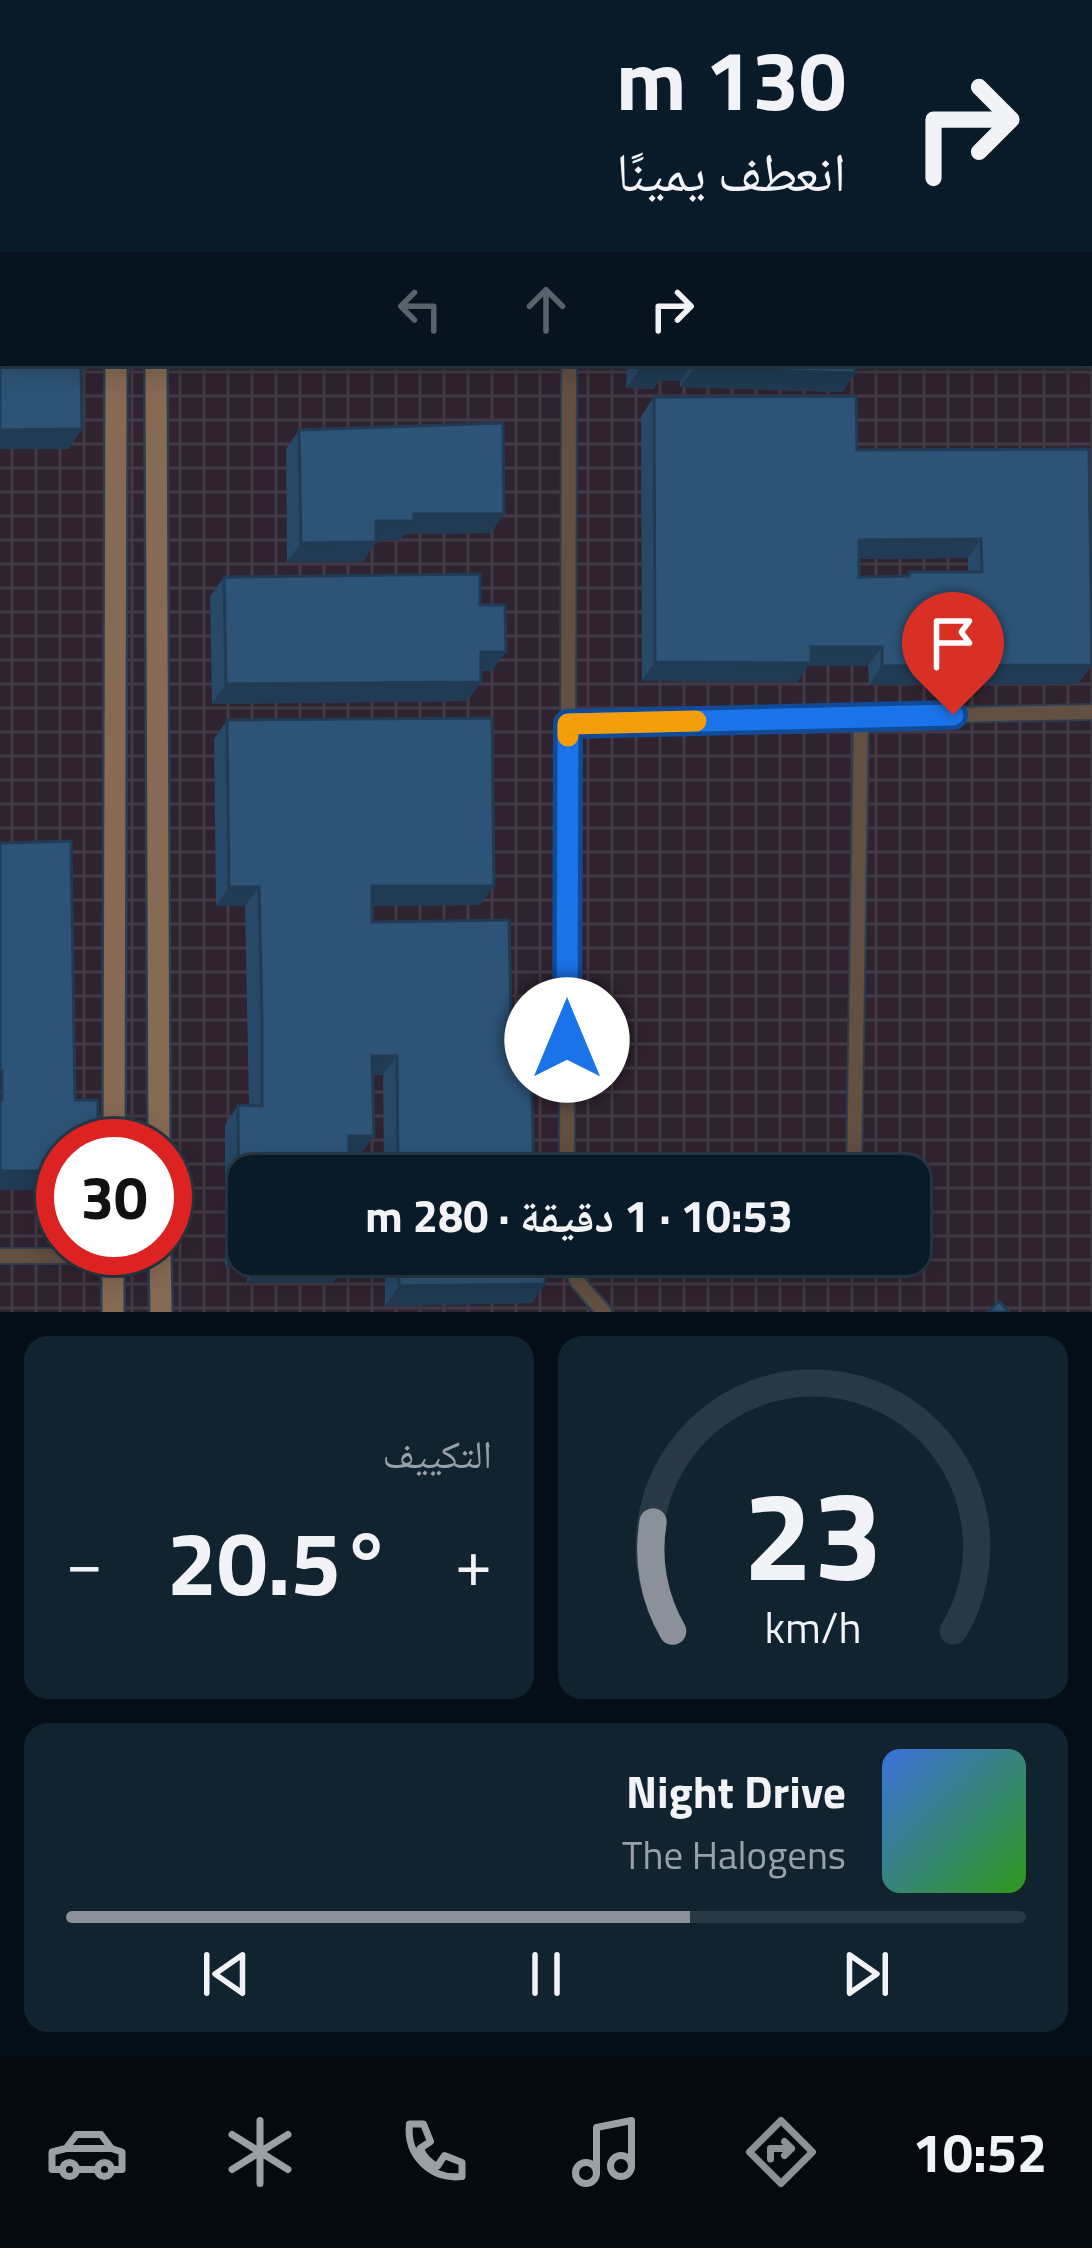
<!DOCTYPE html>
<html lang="ar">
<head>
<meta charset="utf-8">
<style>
	:root { --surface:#091a28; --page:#122330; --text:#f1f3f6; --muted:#99a1a8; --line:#293845; --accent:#8c9099 }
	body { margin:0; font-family:"Titillium Web","Noto Naskh Arabic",sans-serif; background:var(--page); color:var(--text); direction:rtl; height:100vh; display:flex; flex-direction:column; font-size:45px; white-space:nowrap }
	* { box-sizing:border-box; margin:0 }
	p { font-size:39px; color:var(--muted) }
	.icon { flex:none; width:66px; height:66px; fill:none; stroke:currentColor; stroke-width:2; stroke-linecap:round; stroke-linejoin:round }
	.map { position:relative; height:1312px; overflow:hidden; direction:ltr }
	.sheet { display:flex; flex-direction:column; gap:24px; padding:24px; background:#050e16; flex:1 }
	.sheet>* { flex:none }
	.guide { position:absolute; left:0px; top:0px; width:1092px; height:366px; box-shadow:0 6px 30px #0003,0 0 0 3px var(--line); direction:rtl; background:#091a28; color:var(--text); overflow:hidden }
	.speed { position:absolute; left:36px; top:1119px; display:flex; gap:24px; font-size:60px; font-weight:700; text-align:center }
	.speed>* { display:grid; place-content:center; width:156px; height:156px; border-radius:50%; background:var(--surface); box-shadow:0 6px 30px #0003,0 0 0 3px var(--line); line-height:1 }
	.speed .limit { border:18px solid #d22; background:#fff; color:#111 }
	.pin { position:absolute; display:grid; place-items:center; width:102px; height:102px; color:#fff; margin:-123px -51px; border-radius:50% 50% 50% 0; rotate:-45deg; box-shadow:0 0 12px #0007 }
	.pin .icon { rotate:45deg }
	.me { position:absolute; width:132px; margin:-66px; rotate:0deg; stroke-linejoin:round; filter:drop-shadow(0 0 9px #0008) }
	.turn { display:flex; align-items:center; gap:42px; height:252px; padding:0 48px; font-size:54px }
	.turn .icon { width:156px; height:156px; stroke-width:2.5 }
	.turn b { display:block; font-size:84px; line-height:102px }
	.lanes { display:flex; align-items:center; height:114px; padding:0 48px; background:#0003; justify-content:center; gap:60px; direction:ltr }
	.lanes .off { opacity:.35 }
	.big { font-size:90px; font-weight:700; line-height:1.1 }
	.sheet .widget { flex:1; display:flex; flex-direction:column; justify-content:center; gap:18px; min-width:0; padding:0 42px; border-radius:24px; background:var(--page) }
	.sheet .dial { align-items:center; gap:0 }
	.dial svg { height:312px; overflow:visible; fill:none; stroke:var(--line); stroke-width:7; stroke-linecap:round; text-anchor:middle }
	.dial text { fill:var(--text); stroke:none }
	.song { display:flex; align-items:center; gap:36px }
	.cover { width:144px; height:144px; border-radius:18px; background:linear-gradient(135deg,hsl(220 70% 55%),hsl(110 70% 35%)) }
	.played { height:12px; border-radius:6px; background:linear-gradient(90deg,var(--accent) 65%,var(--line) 65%) }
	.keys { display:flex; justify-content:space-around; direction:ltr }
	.heat { display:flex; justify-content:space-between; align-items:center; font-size:66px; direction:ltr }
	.sheet .tiles { flex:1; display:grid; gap:24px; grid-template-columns:1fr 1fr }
	.widget:last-child { grid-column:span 2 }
	.trip { position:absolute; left:228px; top:1155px; width:702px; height:120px; border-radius:24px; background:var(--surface); box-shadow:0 6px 30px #0003,0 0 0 3px var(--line); font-weight:700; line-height:120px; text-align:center; direction:rtl }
	.tabs { display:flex; height:192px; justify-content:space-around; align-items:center; background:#040a10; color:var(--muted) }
	.tabs .icon { width:84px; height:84px }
	.tabs .selected { color:var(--accent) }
	.tabs b { font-size:54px; color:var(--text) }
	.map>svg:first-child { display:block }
</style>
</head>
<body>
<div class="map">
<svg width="1092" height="1312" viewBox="0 0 1092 1312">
	<defs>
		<pattern id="industrial-grid" width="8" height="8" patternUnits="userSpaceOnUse" patternTransform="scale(3)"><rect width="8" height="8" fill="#2f2330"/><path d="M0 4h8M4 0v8" fill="none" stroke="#433945"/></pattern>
	</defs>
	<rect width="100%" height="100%" fill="#0c2235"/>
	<!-- industrial -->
	<path fill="url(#industrial-grid)" fill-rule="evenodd" d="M0,0H1092V1312H0ZM3,3H1089V363H3ZM63,1146H165V1248H63ZM249,1176H909V1254H249Z"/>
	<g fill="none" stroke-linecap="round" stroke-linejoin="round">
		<defs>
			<path id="street" d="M570,3V0
				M568,723L1092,712
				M567,1176L569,363
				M854,1176L861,717
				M569,1254L577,1281L604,1312
				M680,1254L853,1269V1254
				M0,1256H160"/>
			<path id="secondary" d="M114,0V3
				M154,0V3
				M156,363L159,1146
				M114,1146L116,363
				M113,1248V1312
				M160,1248L161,1312"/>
		</defs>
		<!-- street casing -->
		<use href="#street" stroke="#2b3f51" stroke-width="18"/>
		<!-- secondary casing -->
		<use href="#secondary" stroke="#2b3f51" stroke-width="26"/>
		<!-- street -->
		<use href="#street" stroke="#625042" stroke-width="14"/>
		<!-- secondary -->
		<use href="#secondary" stroke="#876a54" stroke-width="21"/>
	</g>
	<!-- wall -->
	<path fill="#274866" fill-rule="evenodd" d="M627,363H855V373L842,392L680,387V381H659L653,389L626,388Z
		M654,397L857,450L1089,449L1092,665L1078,684L869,685L868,666H808L797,682L642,681L641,416ZM968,558V572H909L906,576L859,577V559Z
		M299,430L491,533L405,534L400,540L376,541L363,562H287L286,449Z
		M224,577L480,605L492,671H481V682L467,701L212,704L210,596Z
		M227,720L480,905L372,906V922L512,1060L534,1176H384L383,1075H373L360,1155H349L249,1254H367L361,1262H346L333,1283H247V1267H225V1125L238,1105L249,1106L245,906H216L214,739Z
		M385,1254H545V1284L532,1303L385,1306Z"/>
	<!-- shaded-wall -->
	<path fill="#203b53" d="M0,303H3V322H0Z
		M665,363H693L680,381H659L653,389L626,388L640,369Z
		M694,368L855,373L842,392L680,387Z
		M82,429L69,449H0V430Z
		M414,514H504L491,533L405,534L400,540L363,541L376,521Z
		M981,539L968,558L845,559L859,540Z
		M376,542L363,562H287L301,543Z
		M811,647H882L868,666H808L797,682L642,681L655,662Z
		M481,652H506L492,671H467Z
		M1092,665L1078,684L869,685L882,666Z
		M481,682L467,701L212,704L226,684Z
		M372,886H494L480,905L359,906Z
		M229,887H259L245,906H216Z
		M372,1056H397L383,1075L359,1076Z
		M349,1136H374L360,1155H335Z
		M0,1171H63V1190H0Z
		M239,1248H249V1254H256L247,1267H225Z
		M339,1254H367L361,1262H333Z
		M260,1264H346L333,1283H247Z
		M545,1284L532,1303L385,1306L399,1286Z"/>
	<!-- building -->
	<path fill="#2d5477" stroke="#203b53" stroke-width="3" fill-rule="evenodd" d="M0,0H69V3H3V303H0Z
		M656,0H847V3H656Z
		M989,0H1082V3H989Z
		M1089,206H1092V271H1089Z
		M0,327H3V363H81L82,429L0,430Z
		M640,363H667L666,370L640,369Z
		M694,363H855V373L694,368Z
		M856,396L857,450L1089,449L1092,665L882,666V647H811V663L655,662L654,397ZM981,539L982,572H909V576L859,577V540Z
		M503,423L504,514H414V521H376V542L301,543L299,430Z
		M480,574V605H505L506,652H481V682L226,684L224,577Z
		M492,718L494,886H372V922L509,920L512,1060L531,1059L534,1176H398L397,1056H372L374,1136H349V1170L374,1171V1176H249V1248H239L238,1105L262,1106V1019L259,887H229L227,720Z
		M71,841L75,1100H98V1146H63V1171H0V1100H2V1071H0V843Z
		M260,1254H346V1264H260Z
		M399,1254H545V1284L399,1286Z
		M999,1301L1009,1312H988Z"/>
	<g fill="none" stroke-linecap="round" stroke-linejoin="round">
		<defs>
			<path id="route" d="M567,1040L568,724L953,715"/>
		</defs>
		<!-- route casing -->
		<use href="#route" stroke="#114b97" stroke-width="30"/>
		<!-- route -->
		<use href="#route" stroke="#1a73e8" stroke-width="21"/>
		<!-- slow -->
		<path stroke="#f59e0b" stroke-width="21" d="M568,736V724L696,721"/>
	</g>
</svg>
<div class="speed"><div class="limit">30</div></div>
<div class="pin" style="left:953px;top:715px;background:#d93025"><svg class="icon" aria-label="arrive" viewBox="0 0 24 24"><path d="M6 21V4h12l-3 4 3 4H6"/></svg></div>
<svg class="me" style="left:567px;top:1040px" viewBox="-20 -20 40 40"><circle r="19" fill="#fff"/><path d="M0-13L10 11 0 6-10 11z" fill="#1a73e8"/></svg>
<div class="trip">10:53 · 1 دقيقة · 280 m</div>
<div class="guide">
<div class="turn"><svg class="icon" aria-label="right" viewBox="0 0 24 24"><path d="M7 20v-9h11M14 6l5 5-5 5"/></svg><div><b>130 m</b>انعطف يمينًا</div></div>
<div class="lanes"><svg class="icon off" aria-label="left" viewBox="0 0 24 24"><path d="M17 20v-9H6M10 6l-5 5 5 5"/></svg><svg class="icon off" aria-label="ahead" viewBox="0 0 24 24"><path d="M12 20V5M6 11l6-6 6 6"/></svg><svg class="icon" aria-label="right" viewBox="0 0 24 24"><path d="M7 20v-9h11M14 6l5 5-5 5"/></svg></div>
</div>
</div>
<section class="sheet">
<div class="tiles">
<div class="widget dial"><svg viewBox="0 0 100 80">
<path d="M14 69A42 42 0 1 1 86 69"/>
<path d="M14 69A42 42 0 0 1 9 41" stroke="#8c9099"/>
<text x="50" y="56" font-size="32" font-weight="700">23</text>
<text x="50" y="72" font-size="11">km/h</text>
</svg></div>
<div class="widget"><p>التكييف</p>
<div class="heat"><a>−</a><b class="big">20.5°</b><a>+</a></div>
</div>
<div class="widget">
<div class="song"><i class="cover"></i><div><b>Night Drive</b><p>The Halogens</p></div></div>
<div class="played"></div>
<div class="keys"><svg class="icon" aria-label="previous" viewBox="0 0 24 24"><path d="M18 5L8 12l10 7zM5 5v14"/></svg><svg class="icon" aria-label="pause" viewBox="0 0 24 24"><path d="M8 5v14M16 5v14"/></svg><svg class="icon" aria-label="next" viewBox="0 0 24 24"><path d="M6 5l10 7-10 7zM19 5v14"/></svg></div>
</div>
</div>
</section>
<nav class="tabs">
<b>10:52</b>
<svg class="icon selected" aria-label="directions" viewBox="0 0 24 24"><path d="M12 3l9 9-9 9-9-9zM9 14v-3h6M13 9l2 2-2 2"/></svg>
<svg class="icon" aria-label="music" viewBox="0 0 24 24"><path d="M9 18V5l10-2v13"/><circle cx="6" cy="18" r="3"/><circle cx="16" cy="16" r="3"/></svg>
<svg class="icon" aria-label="phone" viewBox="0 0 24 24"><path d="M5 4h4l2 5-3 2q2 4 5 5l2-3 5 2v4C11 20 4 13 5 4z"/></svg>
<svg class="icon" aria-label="climate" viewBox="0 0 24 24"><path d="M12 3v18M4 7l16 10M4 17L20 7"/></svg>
<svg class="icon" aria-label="car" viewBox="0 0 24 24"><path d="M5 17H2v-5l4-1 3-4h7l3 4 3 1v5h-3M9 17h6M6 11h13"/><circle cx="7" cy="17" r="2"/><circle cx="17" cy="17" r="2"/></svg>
</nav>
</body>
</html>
